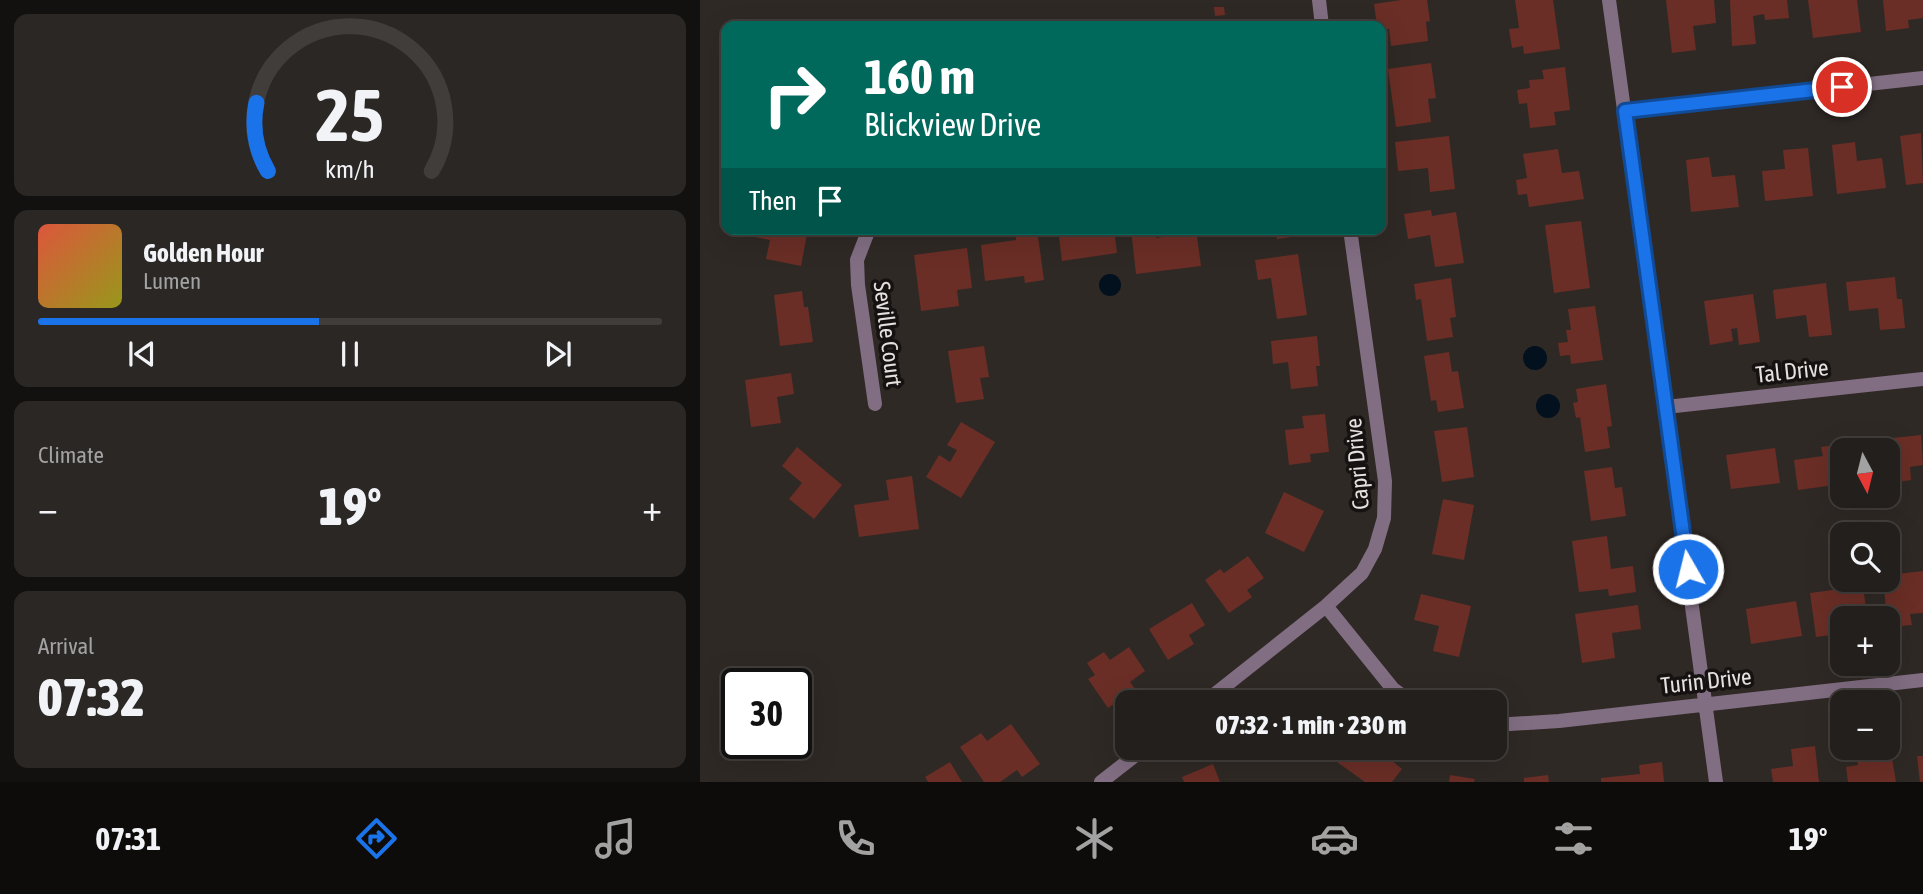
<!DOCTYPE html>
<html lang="en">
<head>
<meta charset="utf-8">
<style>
	:root { --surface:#231f1c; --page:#2b2725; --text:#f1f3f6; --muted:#a3a2a3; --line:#403d3b; --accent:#1a73e8 }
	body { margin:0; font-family:"Asap Condensed",sans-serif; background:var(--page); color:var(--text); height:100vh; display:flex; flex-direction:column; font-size:26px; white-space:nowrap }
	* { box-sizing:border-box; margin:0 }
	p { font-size:23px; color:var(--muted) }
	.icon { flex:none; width:38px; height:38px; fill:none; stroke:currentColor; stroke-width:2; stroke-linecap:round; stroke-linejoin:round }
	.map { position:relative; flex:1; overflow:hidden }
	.drawer { display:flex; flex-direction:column; gap:14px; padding:14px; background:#13110f; width:700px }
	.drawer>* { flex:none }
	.guide { position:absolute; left:21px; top:21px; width:665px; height:214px; border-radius:14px; box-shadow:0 7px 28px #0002,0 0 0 2px var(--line); background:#00695c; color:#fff; overflow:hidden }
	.needle { width:46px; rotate:173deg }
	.controls { position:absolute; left:1130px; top:438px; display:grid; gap:14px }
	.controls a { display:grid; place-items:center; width:70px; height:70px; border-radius:14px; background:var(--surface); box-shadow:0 7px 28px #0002,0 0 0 2px var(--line); font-size:35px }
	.speed { position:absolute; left:21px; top:668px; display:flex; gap:14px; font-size:35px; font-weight:700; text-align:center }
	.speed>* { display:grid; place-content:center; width:91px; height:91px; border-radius:50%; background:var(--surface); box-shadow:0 7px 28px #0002,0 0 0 2px var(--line); line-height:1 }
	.speed .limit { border:4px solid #111; border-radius:10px; background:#fff; color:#111 }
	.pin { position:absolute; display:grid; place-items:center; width:60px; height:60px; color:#fff; margin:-30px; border:4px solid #fff; border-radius:50%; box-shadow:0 2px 7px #0007 }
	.me { position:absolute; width:77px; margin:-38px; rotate:352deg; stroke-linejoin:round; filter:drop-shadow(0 0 5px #0008) }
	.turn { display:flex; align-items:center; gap:24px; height:147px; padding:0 28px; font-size:32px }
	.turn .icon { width:91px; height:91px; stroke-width:2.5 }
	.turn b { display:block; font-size:49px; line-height:60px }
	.then { display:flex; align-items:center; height:66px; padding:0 28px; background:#0003; gap:14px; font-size:26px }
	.big { font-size:52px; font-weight:800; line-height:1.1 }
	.drawer .widget { flex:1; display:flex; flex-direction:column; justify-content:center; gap:10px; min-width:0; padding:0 24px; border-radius:14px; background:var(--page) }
	.drawer .dial { align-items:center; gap:0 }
	.dial svg { height:182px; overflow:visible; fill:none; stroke:var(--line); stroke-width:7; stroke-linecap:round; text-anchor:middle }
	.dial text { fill:var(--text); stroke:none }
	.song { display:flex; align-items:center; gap:21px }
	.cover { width:84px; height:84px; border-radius:10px; background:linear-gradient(135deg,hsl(10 70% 55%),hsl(60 70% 35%)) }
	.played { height:7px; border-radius:4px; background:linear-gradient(90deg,var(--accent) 45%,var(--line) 45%) }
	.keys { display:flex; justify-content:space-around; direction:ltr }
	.heat { display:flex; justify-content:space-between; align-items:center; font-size:38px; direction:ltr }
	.trip { position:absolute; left:415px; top:690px; width:392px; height:70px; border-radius:14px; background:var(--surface); box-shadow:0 7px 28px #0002,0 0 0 2px var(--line); font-weight:800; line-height:70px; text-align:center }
	.tab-bar { display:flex; height:112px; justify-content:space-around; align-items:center; background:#0e0c0b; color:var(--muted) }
	.tab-bar .icon { width:49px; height:49px }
	.tab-bar .on { color:var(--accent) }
	.tab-bar b { font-size:32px; color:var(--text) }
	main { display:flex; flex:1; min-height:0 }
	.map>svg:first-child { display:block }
</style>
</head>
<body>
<main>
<section class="drawer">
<div class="widget dial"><svg viewBox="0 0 100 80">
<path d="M14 69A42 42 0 1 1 86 69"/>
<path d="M14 69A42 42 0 0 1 9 39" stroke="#1a73e8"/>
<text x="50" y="56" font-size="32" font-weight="700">25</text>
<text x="50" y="72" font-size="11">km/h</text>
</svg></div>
<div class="widget">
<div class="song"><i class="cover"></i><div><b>Golden Hour</b><p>Lumen</p></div></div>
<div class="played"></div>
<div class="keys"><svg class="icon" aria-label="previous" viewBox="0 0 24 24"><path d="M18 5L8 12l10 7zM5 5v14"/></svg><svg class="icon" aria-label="pause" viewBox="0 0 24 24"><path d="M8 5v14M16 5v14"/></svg><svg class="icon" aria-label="next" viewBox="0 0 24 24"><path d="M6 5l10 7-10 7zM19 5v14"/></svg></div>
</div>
<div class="widget"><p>Climate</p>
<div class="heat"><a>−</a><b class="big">19°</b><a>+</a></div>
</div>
<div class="widget"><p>Arrival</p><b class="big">07:32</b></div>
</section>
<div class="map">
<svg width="1223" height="782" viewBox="0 0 1223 782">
	<rect width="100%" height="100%" fill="#2f2925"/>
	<!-- water -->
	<path fill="#02111d" d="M399 285a11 11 0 1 1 22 0a11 11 0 1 1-22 0Z
		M823 358a12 12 0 1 1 24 0a12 12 0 1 1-24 0Z
		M836 406a12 12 0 1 1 24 0a12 12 0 1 1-24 0Z"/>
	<!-- building -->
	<path fill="#6a2e26" d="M701,0H727L730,21L726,22L728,41L691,46L689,29L681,30V26H677L674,4Z
		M815,0H853L860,49L824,54L823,46L812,48L809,29L819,28Z
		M966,0H1014L1016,23L993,26L996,50L972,53Z
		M1030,0H1087L1089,18L1065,20L1064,14L1053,16L1056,44L1032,46Z
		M1108,0H1157L1161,32L1113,38Z
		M1183,0H1223V18L1208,20L1209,28L1186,31Z
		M514,7H524L525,15L515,16Z
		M731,63L736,98L728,99L731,122L696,127L688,69Z
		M865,67L870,110L854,112L856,125L830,128L827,103L819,104L817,90L830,88L829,80L844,79L842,70Z
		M1221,133L1223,183L1206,185L1200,136Z
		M749,136L755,189L730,192L728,168L698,171L695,142Z
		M1155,142L1157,161L1182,158L1186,188L1137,194L1132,145Z
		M1108,148L1113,196L1065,201L1062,171L1085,169L1083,150Z
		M858,149L862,173L879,171L884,199L829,207L827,194L818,195L816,180L827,178L823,154Z
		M1009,157L1012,177L1035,175L1039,207L991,212L986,160Z
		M731,210L732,216L756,212L764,263L735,267L730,235L708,239L704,214Z
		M881,221L890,288L854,293L845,225Z
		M56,229H108L101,266L66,259L70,240L55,237Z
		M337,229L344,280L325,283L324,276L285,281L281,245L316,240L315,231Z
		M358,229H414L417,253L362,261Z
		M431,229H455L456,238L475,235L474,229H496L501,266L436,274Z
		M575,229H598L599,236L577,239Z
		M267,248L272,288L257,290L259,306L221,311L214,255Z
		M598,254L607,315L577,319L571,278L558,280L555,260Z
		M1195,277L1197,299H1202L1205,328L1180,330L1178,308L1149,311L1146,282Z
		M751,278L756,317L750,318L753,337L727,341L721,299L716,300L714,284Z
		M1126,283L1132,335L1109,337L1106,315L1076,319L1073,290Z
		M102,291L104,307H108L113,342L80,346L74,295Z
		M1053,294L1060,342L1039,345L1037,328L1031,329L1033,341L1010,345L1004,301Z
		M895,306L903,360L871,364L870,355L860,356L858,343L868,342L866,330H871L868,309Z
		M617,336L620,366H616L618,386L591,389L588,362L573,364L571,341Z
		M284,346L289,377L280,378L284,399L256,403L248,351Z
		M749,352L752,372L758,371L764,408L738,412L736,400L731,401L724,356Z
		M91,373L94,394L77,397L81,423L51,427L45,380Z
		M906,384L912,426L907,427L910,448L885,452L880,417L876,418L873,403L878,402L876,389Z
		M625,414L629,452L610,454L611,462L589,465L585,430L604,428L602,416Z
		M261,422L295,442L261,498L226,477L239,455L250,462L257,450L247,445Z
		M767,427L774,477L742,482L734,431Z
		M1221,435L1223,465L1210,467L1211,480L1190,483L1188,450H1166L1165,441Z
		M1149,443L1150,450H1143V484L1098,490L1094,460L1123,456L1121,447Z
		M97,447L142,485L114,519L89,499L102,483L82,466Z
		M1075,448L1080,483L1031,489L1026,455Z
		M912,467L915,488L922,487L926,516L891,521L884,471Z
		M212,476L219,529L159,537L154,505L189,500L186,480Z
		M584,492L624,511L604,552L565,533Z
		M743,499L774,505L764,560L732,554Z
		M907,536L911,569L933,566L936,592L909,596L908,589L879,592L872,541Z
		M548,556L564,578L547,590L552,597L529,613L505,580L520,569L524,573Z
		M1223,571V613L1210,614L1212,625L1188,627L1183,579H1188V575Z
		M1163,586L1167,616L1136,620L1138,634L1116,637L1110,593Z
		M721,594L771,606L759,657L733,651L739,626L714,620Z
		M1096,601L1102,636L1051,644L1046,609Z
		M492,603L505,625L489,635L494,644L468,660L449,629Z
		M938,605L941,629L912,633L915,658L882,663L875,614Z
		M429,647L445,671L430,682L435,689L408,708L388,679L395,675L387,663L404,652L410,660Z
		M603,688L609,697L618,692L625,702H583Z
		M311,724L340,764L322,777L317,770L300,782H284L260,747L281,733L287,741Z
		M1115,746L1119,782H1073L1071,769L1093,766L1091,749Z
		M648,747H675L702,769L692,782H665L637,762Z
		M1191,752L1196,782H1148L1146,767L1158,765L1157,757Z
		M1217,756H1223V782H1220Z
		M250,762L262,782H228L225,777Z
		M962,762L964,782H901V778L940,774L939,765Z
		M513,764L520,782H484L482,777Z
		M750,775L775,779L774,782H749Z
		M848,775L849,782H824V778Z"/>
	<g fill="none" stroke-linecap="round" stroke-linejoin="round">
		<!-- street -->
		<path stroke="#826e83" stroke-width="14" d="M619,0L622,26
			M909,0L1016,782
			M925,111L1223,78
			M169,229L157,260L158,285L175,404
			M966,407L1223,379
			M626,606L693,689L711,702
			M505,702L626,606L662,573L675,549L684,518L685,481L650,229
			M794,725L859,721L1223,680
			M401,782L446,747"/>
	</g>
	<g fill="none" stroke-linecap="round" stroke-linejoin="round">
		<defs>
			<path id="route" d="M988,569L925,111L1142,87"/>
		</defs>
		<!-- route casing -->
		<use href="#route" stroke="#114b97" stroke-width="18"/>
		<!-- route -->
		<use href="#route" stroke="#1a73e8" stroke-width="12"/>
	</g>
	<g text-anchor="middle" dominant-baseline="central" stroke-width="7" stroke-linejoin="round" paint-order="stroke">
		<!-- street labels -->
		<g font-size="23" fill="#e5e1df" stroke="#151211">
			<text transform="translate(188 334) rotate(83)">Seville Court</text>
			<text transform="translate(1092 371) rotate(-6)">Tal Drive</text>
			<text transform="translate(657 464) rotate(-95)">Capri Drive</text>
			<text transform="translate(1006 681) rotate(-6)">Turin Drive</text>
		</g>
	</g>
</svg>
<div class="controls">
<a><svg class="needle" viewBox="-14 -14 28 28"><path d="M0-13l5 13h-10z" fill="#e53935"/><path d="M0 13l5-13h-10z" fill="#a3a2a3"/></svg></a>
<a><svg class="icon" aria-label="search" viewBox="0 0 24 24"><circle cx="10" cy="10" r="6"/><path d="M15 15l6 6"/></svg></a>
<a>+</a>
<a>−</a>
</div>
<div class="speed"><div class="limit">30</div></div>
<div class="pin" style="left:1142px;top:87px;background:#d93025"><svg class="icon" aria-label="arrive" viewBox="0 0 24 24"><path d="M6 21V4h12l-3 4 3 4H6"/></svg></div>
<svg class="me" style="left:988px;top:569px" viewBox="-20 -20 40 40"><circle r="17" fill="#1a73e8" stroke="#fff" stroke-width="3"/><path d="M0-11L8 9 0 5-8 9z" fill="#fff"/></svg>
<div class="trip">07:32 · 1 min · 230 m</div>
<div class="guide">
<div class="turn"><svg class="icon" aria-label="right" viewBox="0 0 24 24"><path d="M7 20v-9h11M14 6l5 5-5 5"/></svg><div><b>160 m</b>Blickview Drive</div></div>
<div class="then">Then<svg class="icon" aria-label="arrive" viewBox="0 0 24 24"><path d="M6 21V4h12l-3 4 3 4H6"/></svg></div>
</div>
</div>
</main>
<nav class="tab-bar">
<b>07:31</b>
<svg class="icon on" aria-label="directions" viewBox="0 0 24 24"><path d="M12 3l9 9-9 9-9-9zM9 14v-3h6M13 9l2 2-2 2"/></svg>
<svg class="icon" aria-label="music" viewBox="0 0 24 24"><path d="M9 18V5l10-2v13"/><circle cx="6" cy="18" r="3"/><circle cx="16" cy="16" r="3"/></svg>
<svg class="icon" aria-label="phone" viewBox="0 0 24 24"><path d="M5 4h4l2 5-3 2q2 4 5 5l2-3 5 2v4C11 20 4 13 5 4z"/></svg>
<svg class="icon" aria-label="climate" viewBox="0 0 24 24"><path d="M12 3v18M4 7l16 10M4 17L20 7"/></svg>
<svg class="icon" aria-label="car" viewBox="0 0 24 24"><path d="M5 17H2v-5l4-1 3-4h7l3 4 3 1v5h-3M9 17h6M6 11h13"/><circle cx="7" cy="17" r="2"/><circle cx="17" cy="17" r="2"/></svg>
<svg class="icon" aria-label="filters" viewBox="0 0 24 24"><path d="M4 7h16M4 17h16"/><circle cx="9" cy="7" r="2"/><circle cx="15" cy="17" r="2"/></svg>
<b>19°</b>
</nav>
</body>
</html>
